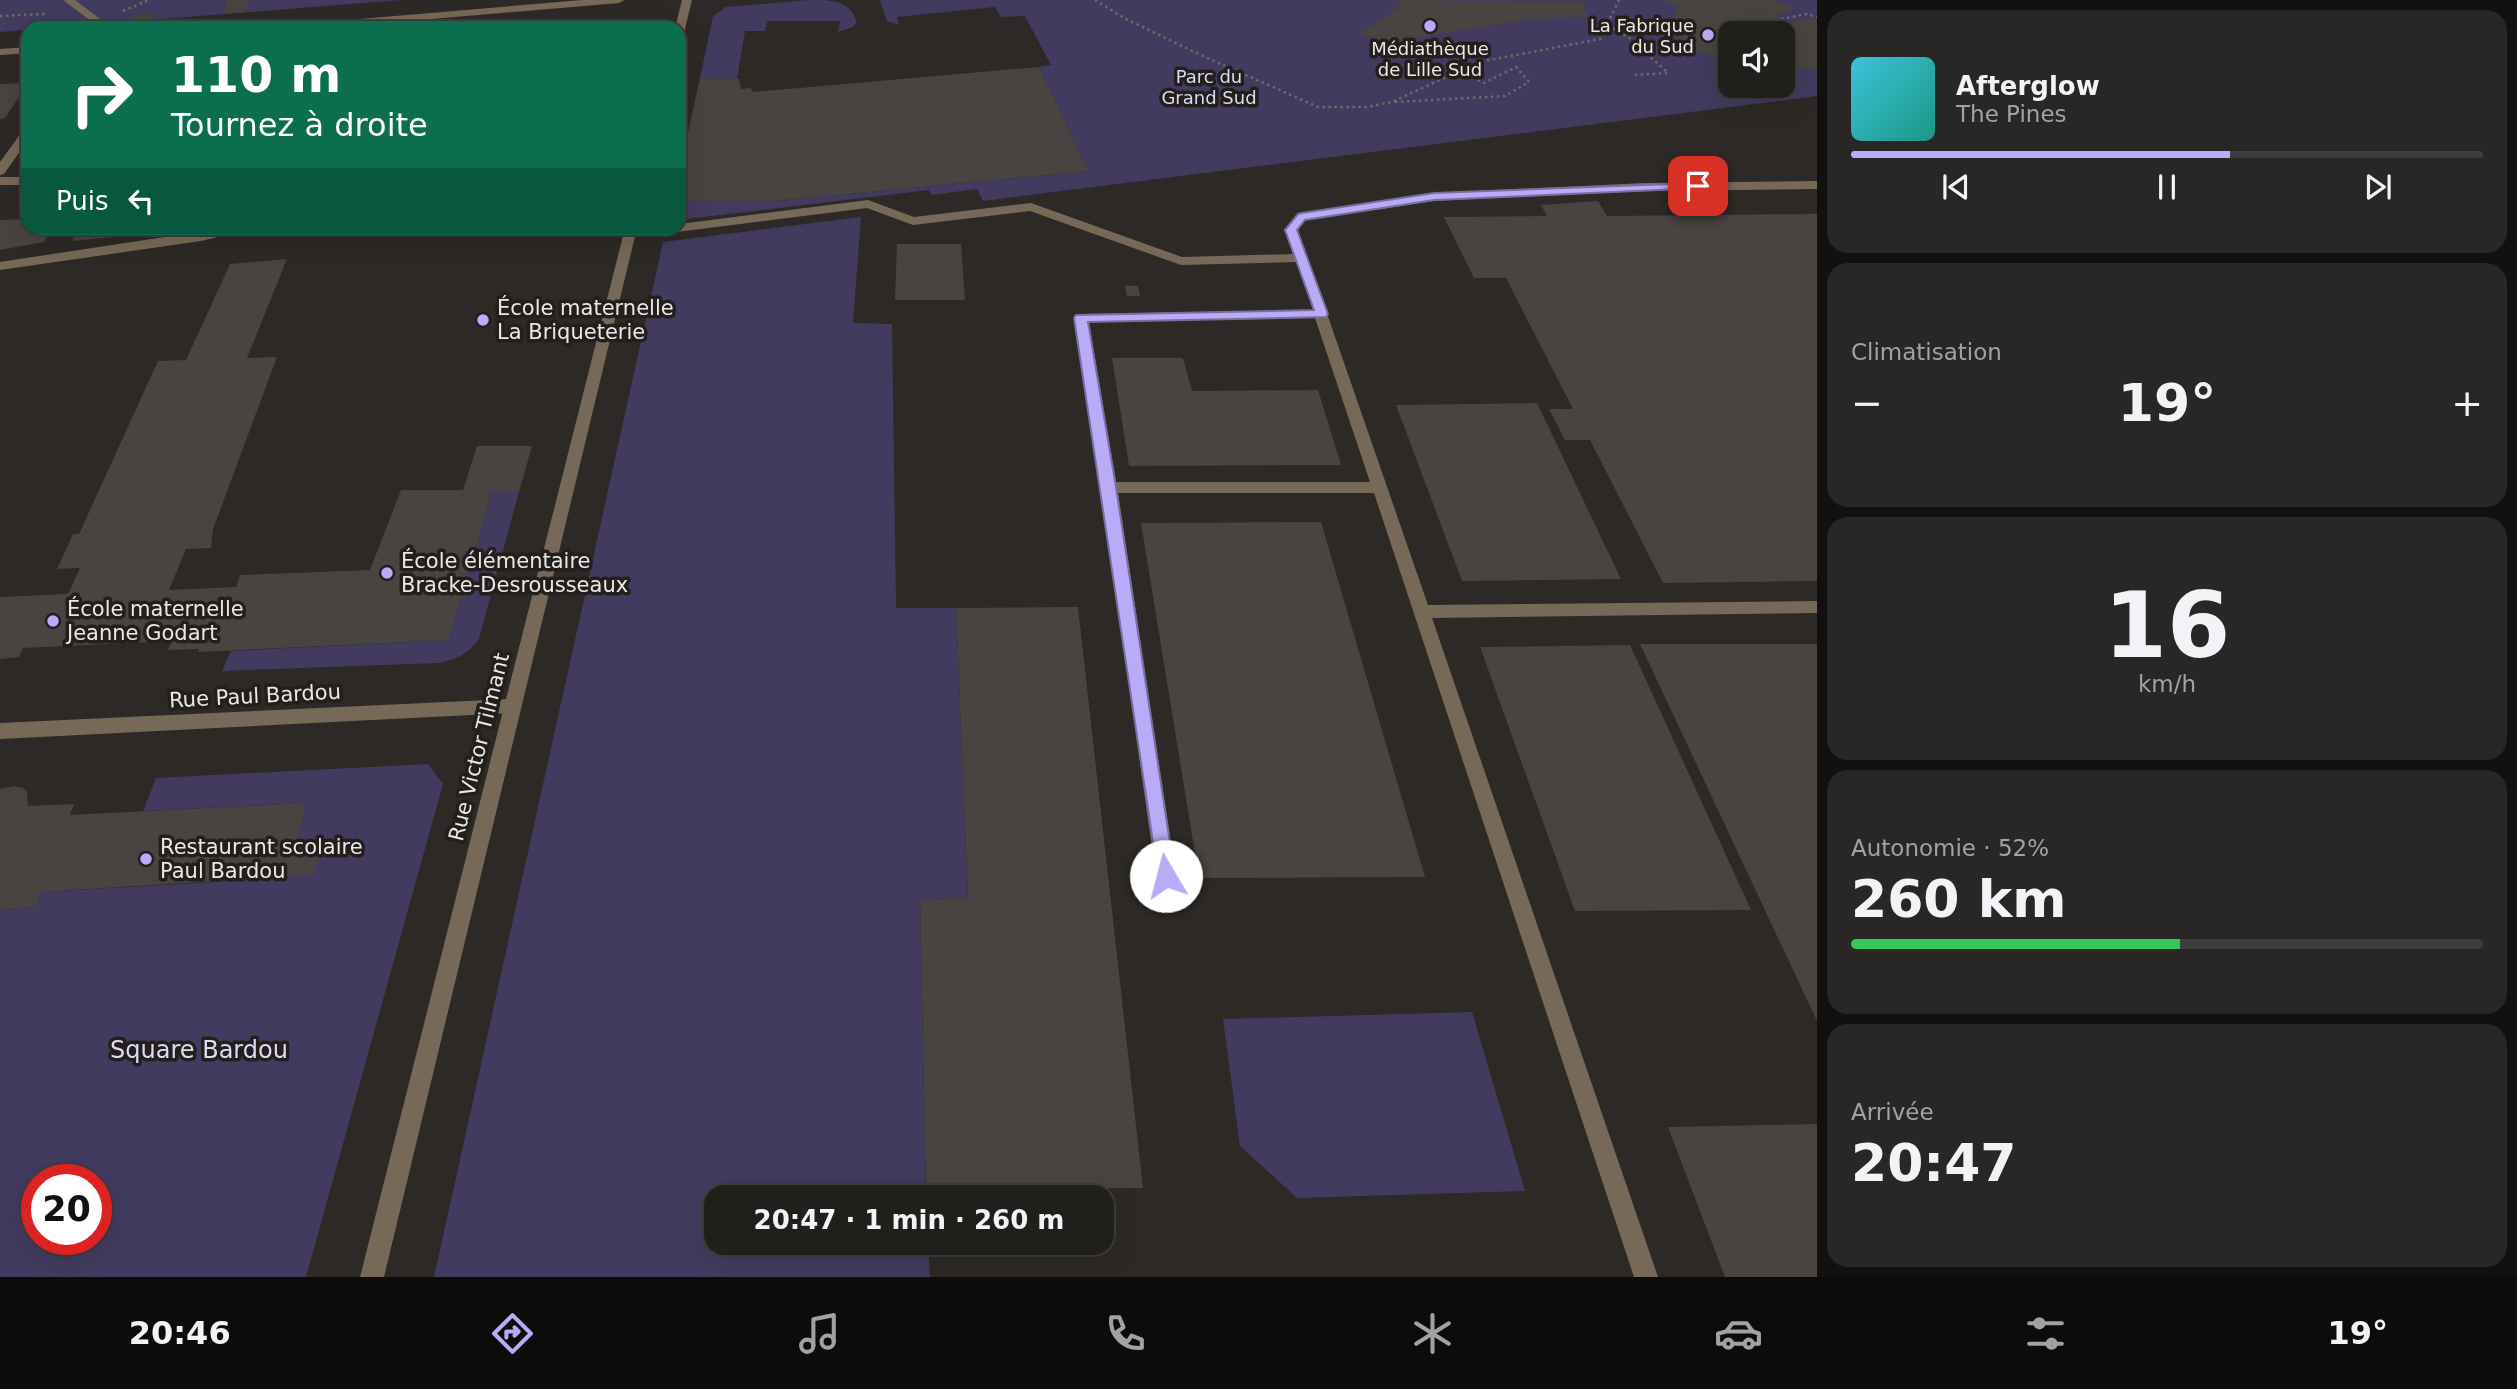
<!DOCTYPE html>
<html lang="fr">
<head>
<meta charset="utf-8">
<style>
	:root { --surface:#211f1c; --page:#292725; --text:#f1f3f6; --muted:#a2a2a3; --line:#3e3d3b; --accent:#b9abf7 }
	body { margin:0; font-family:"DejaVu Sans",sans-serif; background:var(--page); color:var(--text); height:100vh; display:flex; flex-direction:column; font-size:26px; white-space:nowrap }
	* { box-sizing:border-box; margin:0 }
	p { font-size:23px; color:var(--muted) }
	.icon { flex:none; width:38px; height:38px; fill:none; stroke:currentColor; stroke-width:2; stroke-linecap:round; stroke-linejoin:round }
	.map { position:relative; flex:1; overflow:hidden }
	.side { display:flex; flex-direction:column; gap:10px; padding:10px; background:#12110f; width:700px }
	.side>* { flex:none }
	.guide { position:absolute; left:21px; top:21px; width:665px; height:214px; border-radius:21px; box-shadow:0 7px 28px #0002,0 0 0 2px var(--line); background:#0b6e4f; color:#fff; overflow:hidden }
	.tools { position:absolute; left:1718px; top:21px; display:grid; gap:14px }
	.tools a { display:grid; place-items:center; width:77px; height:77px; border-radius:14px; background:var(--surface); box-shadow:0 7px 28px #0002,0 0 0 2px var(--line); font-size:35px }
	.speed { position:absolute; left:21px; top:1164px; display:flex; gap:14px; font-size:35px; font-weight:700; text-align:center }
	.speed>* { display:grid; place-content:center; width:91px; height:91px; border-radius:50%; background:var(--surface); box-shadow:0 7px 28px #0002,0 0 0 2px var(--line); line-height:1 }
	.speed .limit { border:10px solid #d22; background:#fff; color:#111 }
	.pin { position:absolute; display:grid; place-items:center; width:60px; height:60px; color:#fff; margin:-30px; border-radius:14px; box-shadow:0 4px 10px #0006 }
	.me { position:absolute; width:77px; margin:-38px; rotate:352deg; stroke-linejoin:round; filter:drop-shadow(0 0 5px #0008) }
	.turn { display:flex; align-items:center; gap:24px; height:147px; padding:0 35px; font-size:32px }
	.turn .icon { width:91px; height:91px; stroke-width:2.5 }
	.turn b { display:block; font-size:49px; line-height:60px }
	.then { display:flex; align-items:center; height:66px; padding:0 35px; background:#0003; gap:14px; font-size:26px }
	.big { font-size:52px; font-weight:600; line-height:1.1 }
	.side .widget { flex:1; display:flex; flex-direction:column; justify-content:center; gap:10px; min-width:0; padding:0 24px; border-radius:21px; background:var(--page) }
	.side .dial { align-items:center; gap:0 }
	.dial b { font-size:91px; line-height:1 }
	.song { display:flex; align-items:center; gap:21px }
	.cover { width:84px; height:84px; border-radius:10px; background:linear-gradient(135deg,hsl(190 70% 55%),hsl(170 70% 35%)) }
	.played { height:7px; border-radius:4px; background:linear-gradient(90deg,var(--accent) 60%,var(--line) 60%) }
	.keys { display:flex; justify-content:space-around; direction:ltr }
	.heat { display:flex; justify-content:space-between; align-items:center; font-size:38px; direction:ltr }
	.charge { height:10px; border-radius:5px; background:linear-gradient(90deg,#34c759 52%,var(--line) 0) }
	.trip { position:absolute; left:704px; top:1185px; width:410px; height:70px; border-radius:21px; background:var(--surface); box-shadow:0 7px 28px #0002,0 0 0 2px var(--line); font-weight:600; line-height:70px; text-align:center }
	.dock { display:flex; height:112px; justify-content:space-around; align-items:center; background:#0d0c0b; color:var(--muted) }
	.dock .icon { width:49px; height:49px }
	.dock .on { color:var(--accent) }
	.dock b { font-size:32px; color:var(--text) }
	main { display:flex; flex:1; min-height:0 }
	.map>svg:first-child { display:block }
</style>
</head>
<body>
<main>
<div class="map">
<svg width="1817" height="1277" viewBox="0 0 1817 1277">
	<rect width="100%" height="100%" fill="#2c2926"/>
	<!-- green -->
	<path fill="#423b5f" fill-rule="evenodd" d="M0,0H401L0,32Z
		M808,0C834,0 849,0 857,22L853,27L838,32L840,21H767L765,31H745L737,79L700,78L713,16L726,7Z
		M880,0H1817V96L983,201L977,189L931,195L929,190L679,220V201H774L1089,171L1039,67L1051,65L1025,16L1001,17L995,7L897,17L899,25L887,21ZM1731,33H1783V86H1731Z
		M861,217L853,323L892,324L896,608H956L968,898L920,899L926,1197H716V1242L928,1243L930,1277H434L663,242Z
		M492,492H519L479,639C467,655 457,659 438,663L222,671L231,651L449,640Z
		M428,764L443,784L306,1277H0V909L36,907L41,892L288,878L306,803L143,811L156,778ZM37,1180H96V1239H37Z
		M1472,1012L1525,1191L1297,1198L1240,1146L1223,1019Z"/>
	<!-- building -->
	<path fill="#474441" d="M227,0H250L247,12L223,14Z
		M1405,0L1584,2L1587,17L1531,19L1386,43L1361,33L1400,7L1393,4Z
		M1664,0H1773L1795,8L1777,16L1787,22L1814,18L1817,21V70L1783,67V33H1731V63L1687,47L1675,49L1666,47L1660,40L1687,36L1674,25L1675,13L1679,7Z
		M144,13L155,15L153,19L130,21L133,15Z
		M1039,67L1089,171L774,201H679V173L700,78L739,79L741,89L751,88L752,92Z
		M28,83L5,118L0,119V84Z
		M1598,201L1607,216L1817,214V581L1663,583L1590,440H1565L1549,409H1573L1506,278H1474L1444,217L1547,216L1541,205Z
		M28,219V228H53L44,242L0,250V220Z
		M80,228H144L141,234L72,241Z
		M385,228H445V229L384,235Z
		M897,244H961L965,300H895Z
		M287,259L247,358L277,357L213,529L211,548L186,549L169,590L236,587L240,575L370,570L401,490H463L477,446H532L519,492H492L449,640L198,652L199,649L168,650L172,641L23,648L19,657L0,659V597L68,594L80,568L57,569L73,534H79L158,361L186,360L230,264Z
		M1125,286H1138L1140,296H1127Z
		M1112,358H1183L1192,391L1318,390L1341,465L1129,466Z
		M1537,403L1621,579L1462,581L1396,405Z
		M1321,522L1425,877L1199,878L1141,523Z
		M1078,607L1143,1188L926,1190L920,899L968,898L956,608Z
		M1640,644H1817V1021Z
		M1630,645L1751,910L1575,911L1480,647Z
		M14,786L23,788L27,792L28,806L74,804L70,815L306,803L297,841L322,840L314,875L41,892L36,907L0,909V789Z
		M1817,1124V1277H1725L1668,1127Z"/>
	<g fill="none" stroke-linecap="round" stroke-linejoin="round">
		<!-- path -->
		<path stroke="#6d6a68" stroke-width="2.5" stroke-dasharray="2.5 3.5" stroke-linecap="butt" d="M1095,0L1126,19L1205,57L1318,107H1368L1392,102L1479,62L1600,39L1619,0
			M123,11L149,0
			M0,16L45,14
			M1781,19L1807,14L1817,17
			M1608,25L1631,39L1668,73L1633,75
			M1395,102L1505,96L1529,82L1516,67L1484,83L1461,71"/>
		<!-- service -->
		<path fill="#776957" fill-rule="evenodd" d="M0,177H28V185H0Z
			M1817,181V189L1644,191L1434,201L1306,220L1298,230L1428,605L1817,601V613L1432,618L1658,1277H1634L1374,493H1118L1176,876L1173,882L1166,885L1159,882L1156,876L1101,487L1074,318L1081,314L1313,310L1297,262L1181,265L1030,211L913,225L867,208L629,238L622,234L629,230L679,228V224L868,200L914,217L1031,203L1182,257L1294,254L1284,230L1297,214L1434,193L1644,183ZM1315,318L1370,482H1116L1089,322Z
			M224,228H244L243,231L201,241L0,270V262Z"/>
		<!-- pedestrian -->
		<path fill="#776957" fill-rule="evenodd" d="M63,0H75L104,22L95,24Z
			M512,699L518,701L521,706L518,711L512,713L0,739V723Z"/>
		<!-- minor -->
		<path fill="#776957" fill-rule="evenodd" d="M582,0H624L619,3L327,28H284L289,25Z
			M682,0H692L684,33L679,36V28H675Z
			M28,47V53L0,55V49Z
			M28,128V140L4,174L0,175V162L24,129Z
			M625,228H637L384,1277H360Z"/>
	</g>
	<!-- route -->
	<path fill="#b9abf7" stroke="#786fa1" stroke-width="2" d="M1698,183L1704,186L1702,188L1434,200L1305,220L1297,230L1328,314L1326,317L1088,322L1116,487L1175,876L1172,882L1166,884L1159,882L1074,318L1076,315L1314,310L1285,230L1298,214L1302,213L1434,193Z"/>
	<!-- markers -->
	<g fill="#b9abf7" stroke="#221f1c" stroke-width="2.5">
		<circle cx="1430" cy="26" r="7"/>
		<circle cx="1708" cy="35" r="7"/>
		<circle cx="483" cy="320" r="7"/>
		<circle cx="387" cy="573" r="7"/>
		<circle cx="53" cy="621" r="7"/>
		<circle cx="146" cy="859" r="7"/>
	</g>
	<g text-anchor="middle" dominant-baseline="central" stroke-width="7" stroke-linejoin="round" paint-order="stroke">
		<!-- far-poi labels -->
		<g font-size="18" fill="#eae8e6" stroke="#221f1c" text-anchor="end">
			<text x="1694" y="25">La Fabrique<tspan x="1694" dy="21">du Sud</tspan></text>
			<text x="1430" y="48" text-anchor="middle">Médiathèque<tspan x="1430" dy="21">de Lille Sud</tspan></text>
		</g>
		<!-- far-park labels -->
		<g font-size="18" fill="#ddd9f7" stroke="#221f1c">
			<text x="1209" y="76">Parc du<tspan x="1209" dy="21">Grand Sud</tspan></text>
		</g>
		<!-- poi labels -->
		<g font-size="21" fill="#eae8e6" stroke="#221f1c" text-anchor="start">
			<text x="497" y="308">École maternelle<tspan x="497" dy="24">La Briqueterie</tspan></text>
			<text x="401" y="561">École élémentaire<tspan x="401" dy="24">Bracke-Desrousseaux</tspan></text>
			<text x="67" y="609">École maternelle<tspan x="67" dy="24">Jeanne Godart</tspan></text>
			<text x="160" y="847">Restaurant scolaire<tspan x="160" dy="24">Paul Bardou</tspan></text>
		</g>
		<!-- street labels -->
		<g font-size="21" fill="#eae8e6" stroke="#221f1c">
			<text transform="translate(255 696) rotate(-3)">Rue Paul Bardou</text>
			<text transform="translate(479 747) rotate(-76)">Rue Victor Tilmant</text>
		</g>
		<!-- near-park labels -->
		<g font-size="24" fill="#ddd9f7" stroke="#221f1c">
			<text x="199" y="1050">Square Bardou</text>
		</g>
	</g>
</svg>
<div class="tools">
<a><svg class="icon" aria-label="sound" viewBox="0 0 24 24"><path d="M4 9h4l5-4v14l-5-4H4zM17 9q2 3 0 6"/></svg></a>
</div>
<div class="speed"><div class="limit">20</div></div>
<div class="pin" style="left:1698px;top:186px;background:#d93025"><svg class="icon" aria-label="arrive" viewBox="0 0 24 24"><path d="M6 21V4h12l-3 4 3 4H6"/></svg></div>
<svg class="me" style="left:1166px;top:876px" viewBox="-20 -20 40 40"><circle r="19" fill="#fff"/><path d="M0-13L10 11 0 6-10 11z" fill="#b9abf7"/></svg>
<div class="trip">20:47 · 1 min · 260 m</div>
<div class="guide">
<div class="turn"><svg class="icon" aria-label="right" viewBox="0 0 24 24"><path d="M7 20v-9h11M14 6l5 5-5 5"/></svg><div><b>110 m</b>Tournez à droite</div></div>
<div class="then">Puis<svg class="icon" aria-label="left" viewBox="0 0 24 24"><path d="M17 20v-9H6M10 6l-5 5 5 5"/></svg></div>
</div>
</div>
<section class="side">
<div class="widget">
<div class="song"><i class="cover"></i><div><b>Afterglow</b><p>The Pines</p></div></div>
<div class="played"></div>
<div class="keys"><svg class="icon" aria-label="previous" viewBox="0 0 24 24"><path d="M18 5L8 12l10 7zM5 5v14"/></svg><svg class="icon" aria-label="pause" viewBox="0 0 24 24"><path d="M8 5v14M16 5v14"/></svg><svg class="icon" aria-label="next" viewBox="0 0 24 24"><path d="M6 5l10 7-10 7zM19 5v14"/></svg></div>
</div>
<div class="widget"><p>Climatisation</p>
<div class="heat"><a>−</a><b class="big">19°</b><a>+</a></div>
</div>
<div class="widget dial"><b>16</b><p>km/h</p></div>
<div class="widget"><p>Autonomie · 52%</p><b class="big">260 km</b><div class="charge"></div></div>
<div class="widget"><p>Arrivée</p><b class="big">20:47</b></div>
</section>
</main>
<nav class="dock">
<b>20:46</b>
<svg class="icon on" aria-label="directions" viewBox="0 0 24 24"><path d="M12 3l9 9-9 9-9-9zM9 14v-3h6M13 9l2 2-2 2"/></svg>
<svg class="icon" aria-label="music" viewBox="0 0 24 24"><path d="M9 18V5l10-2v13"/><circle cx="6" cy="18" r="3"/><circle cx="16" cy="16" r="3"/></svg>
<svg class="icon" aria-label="phone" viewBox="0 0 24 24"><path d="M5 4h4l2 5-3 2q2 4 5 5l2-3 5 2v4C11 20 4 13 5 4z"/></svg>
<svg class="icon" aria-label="climate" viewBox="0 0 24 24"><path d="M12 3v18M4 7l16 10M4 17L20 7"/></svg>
<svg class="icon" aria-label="car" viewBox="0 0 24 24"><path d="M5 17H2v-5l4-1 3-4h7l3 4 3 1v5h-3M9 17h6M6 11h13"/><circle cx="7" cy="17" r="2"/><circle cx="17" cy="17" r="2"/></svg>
<svg class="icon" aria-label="filters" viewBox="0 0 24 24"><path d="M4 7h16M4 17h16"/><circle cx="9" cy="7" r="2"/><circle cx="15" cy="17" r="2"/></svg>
<b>19°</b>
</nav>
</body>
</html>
